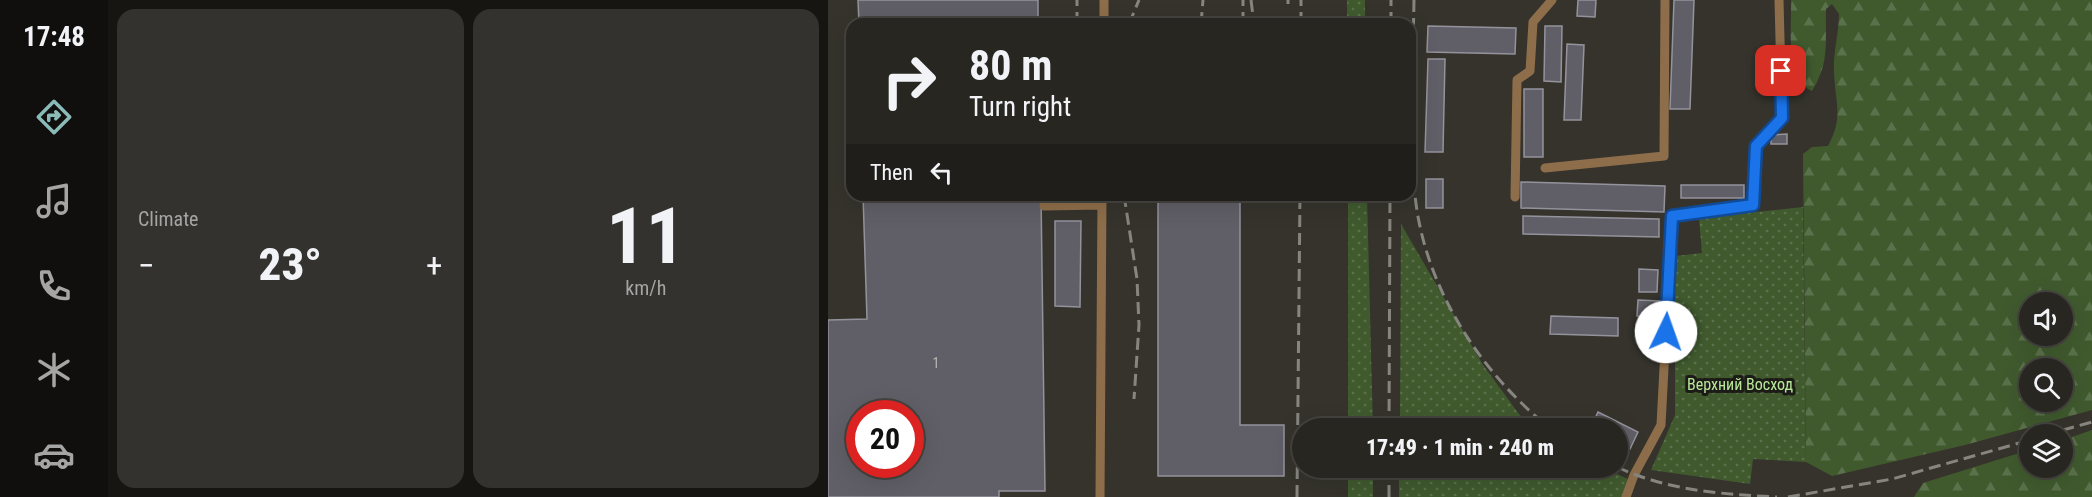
<!DOCTYPE html>
<html lang="en">
<head>
<meta charset="utf-8">
<style>
	:root { --surface:#282621; --page:#34322e; --text:#f1f3f6; --muted:#a5a5a5; --line:#44433f; --accent:#8bbbb9 }
	body { margin:0; font-family:"Roboto Condensed",sans-serif; background:var(--page); color:var(--text); height:100vh; display:flex; flex-direction:column; font-size:22px; white-space:nowrap }
	* { box-sizing:border-box; margin:0 }
	p { font-size:20px; color:var(--muted) }
	.icon { flex:none; width:33px; height:33px; fill:none; stroke:currentColor; stroke-width:2; stroke-linecap:round; stroke-linejoin:round }
	.map { position:relative; flex:1; overflow:hidden }
	.panel { display:flex; flex-direction:column; gap:9px; padding:9px; background:#161512; width:720px }
	.panel>* { flex:none }
	.guide { position:absolute; left:18px; top:18px; width:570px; height:183px; border-radius:18px; box-shadow:0 6px 24px #0002,0 0 0 2px var(--line); background:#282621; color:var(--text); overflow:hidden }
	.buttons { position:absolute; left:1191px; top:292px; display:grid; gap:12px }
	.buttons a { display:grid; place-items:center; width:54px; height:54px; border-radius:50%; background:var(--surface); box-shadow:0 6px 24px #0002,0 0 0 2px var(--line); font-size:30px }
	.speed { position:absolute; left:18px; top:400px; display:flex; gap:12px; font-size:30px; font-weight:700; text-align:center }
	.speed>* { display:grid; place-content:center; width:78px; height:78px; border-radius:50%; background:var(--surface); box-shadow:0 6px 24px #0002,0 0 0 2px var(--line); line-height:1 }
	.speed .limit { border:9px solid #d22; background:#fff; color:#111 }
	.pin { position:absolute; display:grid; place-items:center; width:51px; height:51px; color:#fff; margin:-26px; border-radius:12px; box-shadow:0 3px 9px #0006 }
	.me { position:absolute; width:66px; margin:-33px; rotate:3deg; stroke-linejoin:round; filter:drop-shadow(0 0 4px #0008) }
	.turn { display:flex; align-items:center; gap:21px; height:126px; padding:0 24px; font-size:27px }
	.turn .icon { width:78px; height:78px; stroke-width:2.5 }
	.turn b { display:block; font-size:42px; line-height:51px }
	.then { display:flex; align-items:center; height:57px; padding:0 24px; background:#0003; gap:12px; font-size:22px }
	.big { font-size:45px; font-weight:800; line-height:1.1 }
	.panel .widget { flex:1; display:flex; flex-direction:column; justify-content:center; gap:9px; min-width:0; padding:0 21px; border-radius:18px; background:var(--page) }
	.panel .dial { align-items:center; gap:0 }
	.dial b { font-size:78px; line-height:1 }
	.heat { display:flex; justify-content:space-between; align-items:center; font-size:33px; direction:ltr }
	.panel .tiles { flex:1; display:grid; gap:9px; grid-template-columns:repeat(2,1fr) }
	.trip { position:absolute; left:464px; top:418px; width:336px; height:60px; border-radius:30px; background:var(--surface); box-shadow:0 6px 24px #0002,0 0 0 2px var(--line); font-weight:800; line-height:60px; text-align:center }
	main { display:flex; flex:1; min-height:0 }
	.tabs { display:flex; flex-direction:column; width:108px; justify-content:space-around; align-items:center; background:#100f0d; color:var(--muted) }
	.tabs .icon { width:42px; height:42px }
	.tabs .active { color:var(--accent) }
	.tabs b { font-size:27px; color:var(--text) }
	.map>svg:first-child { display:block }
</style>
</head>
<body>
<main>
<nav class="tabs">
<b>17:48</b>
<svg class="icon active" aria-label="directions" viewBox="0 0 24 24"><path d="M12 3l9 9-9 9-9-9zM9 14v-3h6M13 9l2 2-2 2"/></svg>
<svg class="icon" aria-label="music" viewBox="0 0 24 24"><path d="M9 18V5l10-2v13"/><circle cx="6" cy="18" r="3"/><circle cx="16" cy="16" r="3"/></svg>
<svg class="icon" aria-label="phone" viewBox="0 0 24 24"><path d="M5 4h4l2 5-3 2q2 4 5 5l2-3 5 2v4C11 20 4 13 5 4z"/></svg>
<svg class="icon" aria-label="climate" viewBox="0 0 24 24"><path d="M12 3v18M4 7l16 10M4 17L20 7"/></svg>
<svg class="icon" aria-label="car" viewBox="0 0 24 24"><path d="M5 17H2v-5l4-1 3-4h7l3 4 3 1v5h-3M9 17h6M6 11h13"/><circle cx="7" cy="17" r="2"/><circle cx="17" cy="17" r="2"/></svg>
</nav>
<section class="panel">
<div class="tiles">
<div class="widget"><p>Climate</p>
<div class="heat"><a>−</a><b class="big">23°</b><a>+</a></div>
</div>
<div class="widget dial"><b>11</b><p>km/h</p></div>
</div>
</section>
<div class="map">
<svg width="1264" height="497" viewBox="0 0 1264 497">
	<defs>
		<pattern id="green-dots" width="8" height="8" patternUnits="userSpaceOnUse" patternTransform="scale(1.5)"><rect width="8" height="8" fill="#405a2e"/><path d="M2 2h.1M6 6h.1" fill="none" stroke="#5b714b" stroke-width="1.8" stroke-linecap="round"/></pattern>
		<pattern id="forest-firs" width="22" height="20" patternUnits="userSpaceOnUse" patternTransform="scale(1.5)"><rect width="22" height="20" fill="#405a2e"/><path d="M5 1l3.5 6h-7zM16 11l3.5 6h-7z" fill="#5b714b"/></pattern>
	</defs>
	<rect width="100%" height="100%" fill="#35332c"/>
	<!-- green -->
	<path fill="url(#green-dots)" d="M519,0H537V24H519Z
		M520,195H539L545,429H520Z
		M975,207L978,462L925,459L922,484L823,470L847,415V256L874,253L871,218Z
		M573,224L655,365L702,429H572Z
		M520,468H545V497H520Z
		M571,468H776L802,480L795,497H571Z"/>
	<!-- forest -->
	<path fill="url(#forest-firs)" fill-rule="evenodd" d="M963,0H1264V410L1137,445L1004,476L978,462L975,154L984,147L1000,146C1016,117 1007,102 1006,72C1005,53 1011,33 1011,14L1004,4L998,9C997,42 1002,62 984,91C956,79 964,26 963,0ZM1202,303H1234V336H1202ZM1202,369H1234V402H1202Z
		M1264,430V497H1086L1095,483L1201,450L1202,468H1234L1235,440Z"/>
	<!-- building -->
	<path fill="#605f67" stroke="#94939c" stroke-width="1.5" fill-rule="evenodd" d="M30,0H210V24H31Z
		M750,0H768L767,17L749,16Z
		M846,0H866L862,109H842Z
		M600,26L688,28L687,54L599,52Z
		M717,26H734L733,82L716,81Z
		M739,44L756,45L753,120H736Z
		M600,59H617L615,152H597Z
		M696,89H715V157H696Z
		M959,134V144H943V135Z
		M598,179H615V208H598Z
		M693,182L837,186L836,212L693,208Z
		M853,185H916V198H853Z
		M35,195H213L217,491H171V497H0V320L39,319ZM32,414H82V465H32Z
		M330,195H412V425H456V476H330Z
		M695,216L831,219V237L695,234Z
		M227,221H253L252,307L227,306Z
		M811,269L830,270L829,292H811Z
		M810,300L832,301V317L809,316Z
		M723,316L790,318V336L722,334Z
		M770,412L810,432L802,449L789,442V429H762Z"/>
	<g fill="none" stroke-linecap="round" stroke-linejoin="round">
		<!-- minor -->
		<path stroke="#8e6e4a" stroke-width="9" d="M276,24V0
			M717,168L836,156L837,0
			M687,197L689,80L702,71L705,22L724,0
			M216,206L274,205
			M272,497L274,195
			M798,497L806,475L833,425L844,216L925,205L928,146L954,118L951,0"/>
		<!-- rail -->
		<path stroke="#87857f" stroke-width="3" stroke-dasharray="12 6" stroke-linecap="butt" d="M423,0L426,24
			M460,0V4
			M586,0C585,65 580,131 587,195C596,286 652,373 723,429
			M249,24V0
			M301,24L311,0
			M373,24L375,0
			M415,24V0
			M473,24V0
			M563,24V0
			M296,195L309,279L311,325L306,399
			M561,429L562,195
			M1217,435L1264,422
			M789,467C841,491 893,494 949,497
			M469,497L472,195
			M561,497V468
			M960,497L1064,479L1202,440"/>
	</g>
	<g fill="none" stroke-linecap="round" stroke-linejoin="round">
		<defs>
			<path id="route" d="M838,332L844,216L925,205L928,146L954,118L953,71"/>
		</defs>
		<!-- route casing -->
		<use href="#route" stroke="#114b97" stroke-width="15"/>
		<!-- route -->
		<use href="#route" stroke="#1a73e8" stroke-width="10"/>
	</g>
	<g text-anchor="middle" dominant-baseline="central" stroke-width="6" stroke-linejoin="round" paint-order="stroke">
		<!-- number labels -->
		<g font-size="14" fill="#b8b6b4">
			<text x="108" y="363">1</text>
		</g>
		<!-- park labels -->
		<g font-size="16" fill="#b8e799" stroke="#1c1b17">
			<text x="912" y="384">Верхний Восход</text>
		</g>
	</g>
</svg>
<div class="buttons">
<a><svg class="icon" aria-label="sound" viewBox="0 0 24 24"><path d="M4 9h4l5-4v14l-5-4H4zM17 9q2 3 0 6"/></svg></a>
<a><svg class="icon" aria-label="search" viewBox="0 0 24 24"><circle cx="10" cy="10" r="6"/><path d="M15 15l6 6"/></svg></a>
<a><svg class="icon" aria-label="layers" viewBox="0 0 24 24"><path d="M12 4l9 5-9 5-9-5zM3 14l9 5 9-5"/></svg></a>
</div>
<div class="speed"><div class="limit">20</div></div>
<div class="pin" style="left:953px;top:71px;background:#d93025"><svg class="icon" aria-label="arrive" viewBox="0 0 24 24"><path d="M6 21V4h12l-3 4 3 4H6"/></svg></div>
<svg class="me" style="left:838px;top:332px" viewBox="-20 -20 40 40"><circle r="19" fill="#fff"/><path d="M0-13L10 11 0 6-10 11z" fill="#1a73e8"/></svg>
<div class="trip">17:49 · 1 min · 240 m</div>
<div class="guide">
<div class="turn"><svg class="icon" aria-label="right" viewBox="0 0 24 24"><path d="M7 20v-9h11M14 6l5 5-5 5"/></svg><div><b>80 m</b>Turn right</div></div>
<div class="then">Then<svg class="icon" aria-label="left" viewBox="0 0 24 24"><path d="M17 20v-9H6M10 6l-5 5 5 5"/></svg></div>
</div>
</div>
</main>
</body>
</html>
